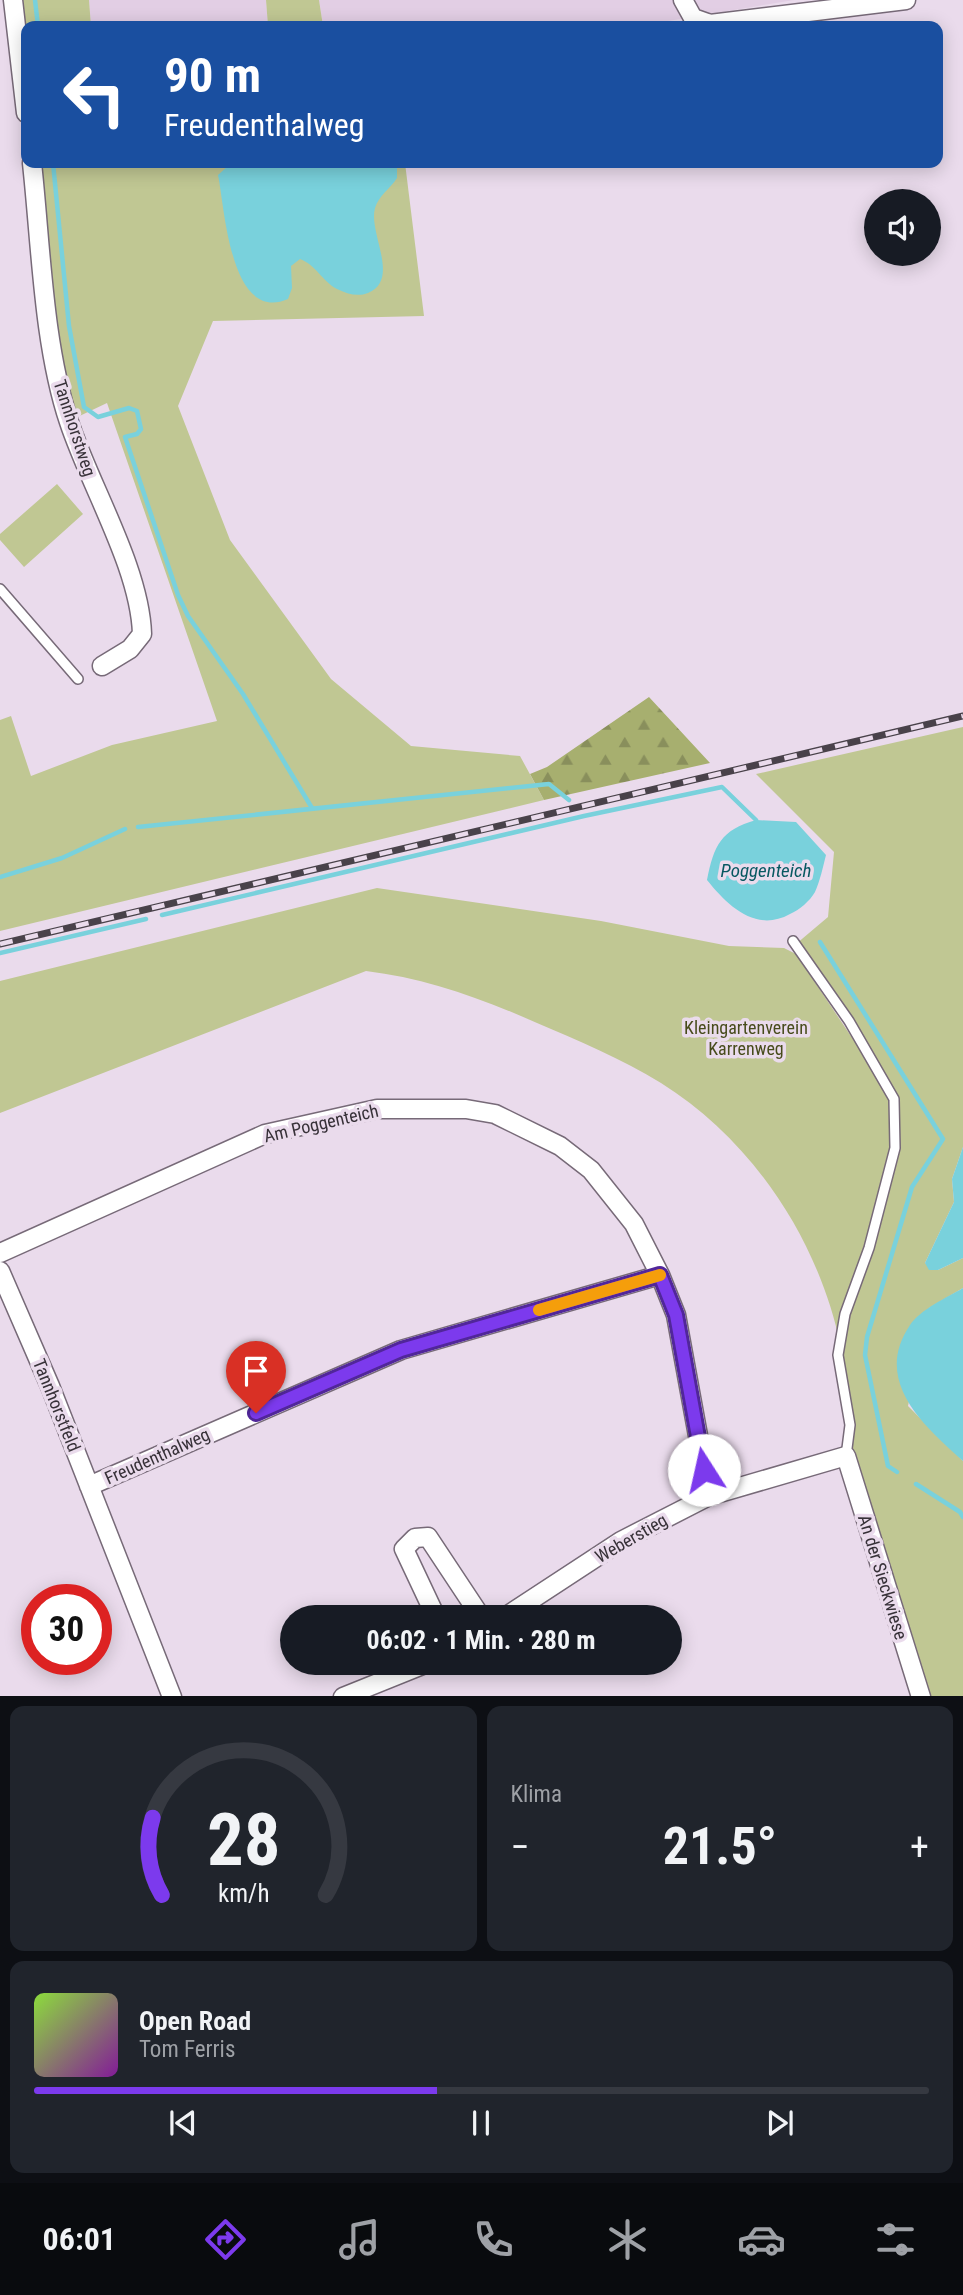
<!DOCTYPE html>
<html lang="de">
<head>
<meta charset="utf-8">
<style>
	:root { --surface:#171b24; --page:#20242c; --text:#f1f3f6; --muted:#9ea1a6; --line:#363941; --accent:#7c3aed }
	body { margin:0; font-family:"Roboto Condensed",sans-serif; background:var(--page); color:var(--text); height:100vh; display:flex; flex-direction:column; font-size:26px; white-space:nowrap }
	* { box-sizing:border-box; margin:0 }
	p { font-size:23px; color:var(--muted) }
	.icon { flex:none; width:38px; height:38px; fill:none; stroke:currentColor; stroke-width:2; stroke-linecap:round; stroke-linejoin:round }
	.map { position:relative; height:1696px; overflow:hidden }
	.drawer { display:flex; flex-direction:column; gap:10px; padding:10px; background:#0d0f14; flex:1 }
	.drawer>* { flex:none }
	.banner { position:absolute; left:21px; top:21px; width:922px; height:147px; border-radius:14px; box-shadow:0 4px 18px #0003; background:#1a4fa0; color:#fff; overflow:hidden }
	.controls { position:absolute; left:864px; top:189px; display:grid; gap:14px }
	.controls a { display:grid; place-items:center; width:77px; height:77px; border-radius:50%; background:var(--surface); box-shadow:0 4px 18px #0003; font-size:35px }
	.speed { position:absolute; left:21px; top:1584px; display:flex; gap:14px; font-size:35px; font-weight:700; text-align:center }
	.speed>* { display:grid; place-content:center; width:91px; height:91px; border-radius:50%; background:var(--surface); box-shadow:0 4px 18px #0003; line-height:1 }
	.speed .limit { border:10px solid #d22; background:#fff; color:#111 }
	.pin { position:absolute; display:grid; place-items:center; width:60px; height:60px; color:#fff; margin:-72px -30px; border-radius:50% 50% 50% 0; rotate:-45deg; box-shadow:0 0 7px #0007 }
	.pin .icon { rotate:45deg }
	.me { position:absolute; width:77px; margin:-38px; rotate:350deg; stroke-linejoin:round; filter:drop-shadow(0 0 5px #0008) }
	.turn { display:flex; align-items:center; gap:24px; height:147px; padding:0 28px; font-size:32px }
	.turn .icon { width:91px; height:91px; stroke-width:2.5 }
	.turn b { display:block; font-size:49px; line-height:60px }
	.big { font-size:52px; font-weight:700; line-height:1.1 }
	.drawer .card { flex:1; display:flex; flex-direction:column; justify-content:center; gap:10px; min-width:0; padding:0 24px; border-radius:14px; background:var(--page) }
	.drawer .dial { align-items:center; gap:0 }
	.dial svg { height:182px; overflow:visible; fill:none; stroke:var(--line); stroke-width:7; stroke-linecap:round; text-anchor:middle }
	.dial text { fill:var(--text); stroke:none }
	.song { display:flex; align-items:center; gap:21px }
	.cover { width:84px; height:84px; border-radius:10px; background:linear-gradient(135deg,hsl(90 70% 55%),hsl(290 70% 35%)) }
	.played { height:7px; border-radius:4px; background:linear-gradient(90deg,var(--accent) 45%,var(--line) 45%) }
	.keys { display:flex; justify-content:space-around; direction:ltr }
	.heat { display:flex; justify-content:space-between; align-items:center; font-size:38px; direction:ltr }
	.drawer .tiles { flex:1; display:grid; gap:10px; grid-template-columns:1fr 1fr }
	.card:last-child { grid-column:span 2 }
	.trip { position:absolute; left:280px; top:1605px; width:402px; height:70px; border-radius:35px; background:var(--surface); box-shadow:0 4px 18px #0003; font-weight:700; line-height:70px; text-align:center }
	.menu { display:flex; height:112px; justify-content:space-around; align-items:center; background:#090b0e; color:var(--muted) }
	.menu .icon { width:49px; height:49px }
	.menu .selected { color:var(--accent) }
	.menu b { font-size:32px; color:var(--text) }
	.map>svg:first-child { display:block }
</style>
</head>
<body>
<div class="map">
<svg width="963" height="1697" viewBox="0 0 963 1697">
	<defs>
		<pattern id="forest-firs" width="22" height="20" patternUnits="userSpaceOnUse" patternTransform="scale(1.75)"><rect width="22" height="20" fill="#a7af6f"/><path d="M5 1l3.5 6h-7zM16 11l3.5 6h-7z" fill="#898f5c"/></pattern>
	</defs>
	<rect width="100%" height="100%" fill="#eadbec"/>
	<!-- built -->
	<path fill="#e2cee4" d="M89,0H266L268,26H91Z
		M319,0H794L638,26H323Z"/>
	<!-- green -->
	<path fill="#c0c793" d="M19,0H89L91,26H26V71Z
		M266,0H319L323,26H268Z
		M35,163H405L424,316L213,321L178,406L230,540L331,679L411,746L520,756L544,800L0,931V720L11,716L31,776L112,745L217,721L107,403L69,421Z
		M57,484L83,514L24,567L0,540V534Z
		M963,727V1147L952,1179L954,1202L925,1263L938,1270L963,1258V1288L929,1308L908,1406L963,1461V1696H922L847,1457C861,1313 784,1160 661,1083C622,1059 579,1041 537,1023C483,999 425,978 366,971L0,1113V981L377,888L601,921L729,946L784,948L796,954L885,1087L796,944L828,917L834,852L756,774Z"/>
	<!-- forest -->
	<path fill="url(#forest-firs)" d="M649,697L710,763L544,800L530,774L547,767Z"/>
	<!-- water -->
	<path fill="#79d1dc" d="M302,163H355L370,166L373,163H397V178C390,189 379,195 375,208C368,233 401,279 368,293C358,297 347,294 337,289C322,281 316,265 300,259L291,266L292,288L288,299C230,324 225,208 218,175L228,166C254,165 277,173 302,163Z
		M756,820L796,822L826,855C823,867 820,881 815,892C810,901 799,910 790,914C756,933 728,906 707,880C714,845 721,830 756,820Z
		M963,1147V1258L938,1270H929L925,1263L954,1202L952,1179Z
		M963,1288V1461C924,1426 872,1381 910,1325C921,1309 946,1298 963,1288Z"/>
	<g fill="none" stroke-linecap="round" stroke-linejoin="round">
		<!-- stream -->
		<path stroke="#79d1dc" stroke-width="4.5" d="M35,0L38,26
			M53,163L69,326L84,407L98,417L129,408L137,411L141,429L137,434L125,437L178,595L188,616L243,694L312,808
			M138,827L549,784L569,800
			M0,877L62,858L125,829
			M162,915L584,816L722,787L756,820
			M820,942L943,1139L912,1187L867,1337L865,1355L888,1466L897,1472
			M0,953L146,919
			M916,1484L960,1512L963,1517"/>
		<defs>
			<path id="lane" d="M0,589L78,679
				M793,941L849,1021L894,1099L895,1148L869,1248L845,1314L838,1355L850,1425L846,1456"/>
			<path id="street" d="M13,0L26,113
				M683,0L693,18L710,24L906,0
				M32,163C41,245 43,344 69,422C90,486 140,568 142,634L130,649L102,666
				M0,1253L265,1134L377,1109H466L495,1114L560,1146L591,1170L634,1224L660,1275L676,1315L709,1496
				M0,1271L50,1386L172,1697
				M89,1486L401,1350L660,1275
				M436,1617L404,1549L415,1538L428,1537L481,1617
				M505,1617L621,1541L709,1496L846,1456L921,1697
				M343,1697L430,1662"/>
		</defs>
		<!-- lane casing -->
		<use href="#lane" stroke="#776a78" stroke-width="12"/>
		<!-- street casing -->
		<use href="#street" stroke="#776a78" stroke-width="21"/>
		<!-- lane -->
		<use href="#lane" stroke="#fff" stroke-width="9"/>
		<!-- street -->
		<use href="#street" stroke="#fff" stroke-width="18"/>
		<defs>
			<path id="rail" d="M0,944L963,716"/>
		</defs>
		<!-- rail casing -->
		<use href="#rail" stroke="#49424a" stroke-width="7"/>
		<!-- rail -->
		<use href="#rail" stroke="#eadbec" stroke-width="4.5" stroke-dasharray="13" stroke-linecap="butt"/>
	</g>
	<g fill="none" stroke-linecap="round" stroke-linejoin="round">
		<defs>
			<path id="route" d="M256,1413L401,1350L660,1275L676,1315L704,1470"/>
		</defs>
		<!-- route casing -->
		<use href="#route" stroke="#51269a" stroke-width="18"/>
		<!-- route -->
		<use href="#route" stroke="#7c3aed" stroke-width="12"/>
		<!-- slow -->
		<path stroke="#f59e0b" stroke-width="12" d="M539,1310L660,1275"/>
	</g>
	<g text-anchor="middle" dominant-baseline="central" stroke-width="7" stroke-linejoin="round" paint-order="stroke">
		<!-- street labels -->
		<g font-size="18" fill="#373138" stroke="#eadbec">
			<text transform="translate(75 428) rotate(72)">Tannhorstweg</text>
			<text transform="translate(321 1123) rotate(-13)">Am Poggenteich</text>
			<text transform="translate(57 1405) rotate(68)">Tannhorstfeld</text>
			<text transform="translate(157 1456) rotate(-24)">Freudenthalweg</text>
			<text transform="translate(631 1538) rotate(-30)">Weberstieg</text>
			<text transform="translate(883 1577) rotate(73)">An der Sieckwiese</text>
		</g>
		<!-- park labels -->
		<g font-size="18" fill="#474b1b" stroke="#eadbec">
			<text x="746" y="1027">Kleingartenverein<tspan x="746" dy="21">Karrenweg</tspan></text>
		</g>
		<!-- water labels -->
		<g font-size="19" font-style="italic" fill="#075861" stroke="#eadbec">
			<text x="766" y="870">Poggenteich</text>
		</g>
	</g>
</svg>
<div class="controls">
<a><svg class="icon" aria-label="sound" viewBox="0 0 24 24"><path d="M4 9h4l5-4v14l-5-4H4zM17 9q2 3 0 6"/></svg></a>
</div>
<div class="speed"><div class="limit">30</div></div>
<div class="pin" style="left:256px;top:1413px;background:#d93025"><svg class="icon" aria-label="arrive" viewBox="0 0 24 24"><path d="M6 21V4h12l-3 4 3 4H6"/></svg></div>
<svg class="me" style="left:704px;top:1470px" viewBox="-20 -20 40 40"><circle r="19" fill="#fff"/><path d="M0-13L10 11 0 6-10 11z" fill="#7c3aed"/></svg>
<div class="trip">06:02 · 1 Min. · 280 m</div>
<div class="banner">
<div class="turn"><svg class="icon" aria-label="left" viewBox="0 0 24 24"><path d="M17 20v-9H6M10 6l-5 5 5 5"/></svg><div><b>90 m</b>Freudenthalweg</div></div>
</div>
</div>
<section class="drawer">
<div class="tiles">
<div class="card dial"><svg viewBox="0 0 100 80">
<path d="M14 69A42 42 0 1 1 86 69"/>
<path d="M14 69A42 42 0 0 1 10 35" stroke="#7c3aed"/>
<text x="50" y="56" font-size="32" font-weight="700">28</text>
<text x="50" y="72" font-size="11">km/h</text>
</svg></div>
<div class="card"><p>Klima</p>
<div class="heat"><a>−</a><b class="big">21.5°</b><a>+</a></div>
</div>
<div class="card">
<div class="song"><i class="cover"></i><div><b>Open Road</b><p>Tom Ferris</p></div></div>
<div class="played"></div>
<div class="keys"><svg class="icon" aria-label="previous" viewBox="0 0 24 24"><path d="M18 5L8 12l10 7zM5 5v14"/></svg><svg class="icon" aria-label="pause" viewBox="0 0 24 24"><path d="M8 5v14M16 5v14"/></svg><svg class="icon" aria-label="next" viewBox="0 0 24 24"><path d="M6 5l10 7-10 7zM19 5v14"/></svg></div>
</div>
</div>
</section>
<nav class="menu">
<b>06:01</b>
<svg class="icon selected" aria-label="directions" viewBox="0 0 24 24"><path d="M12 3l9 9-9 9-9-9zM9 14v-3h6M13 9l2 2-2 2"/></svg>
<svg class="icon" aria-label="music" viewBox="0 0 24 24"><path d="M9 18V5l10-2v13"/><circle cx="6" cy="18" r="3"/><circle cx="16" cy="16" r="3"/></svg>
<svg class="icon" aria-label="phone" viewBox="0 0 24 24"><path d="M5 4h4l2 5-3 2q2 4 5 5l2-3 5 2v4C11 20 4 13 5 4z"/></svg>
<svg class="icon" aria-label="climate" viewBox="0 0 24 24"><path d="M12 3v18M4 7l16 10M4 17L20 7"/></svg>
<svg class="icon" aria-label="car" viewBox="0 0 24 24"><path d="M5 17H2v-5l4-1 3-4h7l3 4 3 1v5h-3M9 17h6M6 11h13"/><circle cx="7" cy="17" r="2"/><circle cx="17" cy="17" r="2"/></svg>
<svg class="icon" aria-label="filters" viewBox="0 0 24 24"><path d="M4 7h16M4 17h16"/><circle cx="9" cy="7" r="2"/><circle cx="15" cy="17" r="2"/></svg>
</nav>
</body>
</html>
